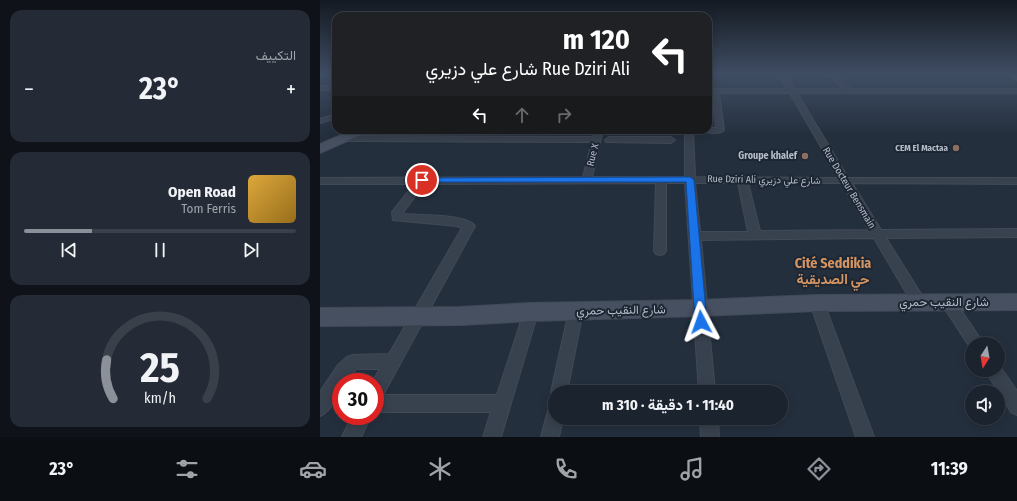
<!DOCTYPE html>
<html lang="ar">
<head>
<meta charset="utf-8">
<style>
	:root { --surface:#1b232e; --page:#242b36; --text:#f1f3f6; --muted:#a0a4aa; --line:#39404a; --accent:#8c9099 }
	body { margin:0; font-family:"Fira Sans Condensed",Vazirmatn,sans-serif; background:var(--page); color:var(--text); direction:rtl; height:100vh; display:flex; flex-direction:column; font-size:15px; white-space:nowrap }
	* { box-sizing:border-box; margin:0 }
	p { font-size:13px; color:var(--muted) }
	.icon { flex:none; width:22px; height:22px; fill:none; stroke:currentColor; stroke-width:2; stroke-linecap:round; stroke-linejoin:round }
	.map { position:relative; flex:1; overflow:hidden; direction:ltr }
	.side { display:flex; flex-direction:column; gap:10px; padding:10px; background:#0f1319; width:320px }
	.side>* { flex:none }
	.hud { position:absolute; left:12px; top:12px; width:380px; height:122px; border-radius:12px; box-shadow:0 2px 10px #0003,0 0 0 1px var(--line); direction:rtl; background:#202124; color:#fff; overflow:hidden }
	.needle { width:26px; rotate:191deg }
	.fabs { position:absolute; left:645px; top:337px; display:grid; gap:8px }
	.fabs a { display:grid; place-items:center; width:40px; height:40px; border-radius:50%; background:var(--surface); box-shadow:0 2px 10px #0003,0 0 0 1px var(--line); font-size:20px }
	.speed { position:absolute; left:12px; top:373px; display:flex; gap:8px; font-size:20px; font-weight:700; text-align:center }
	.speed>* { display:grid; place-content:center; width:52px; height:52px; border-radius:50%; background:var(--surface); box-shadow:0 2px 10px #0003,0 0 0 1px var(--line); line-height:1 }
	.speed .limit { border:6px solid #d22; background:#fff; color:#111 }
	.pin { position:absolute; display:grid; place-items:center; width:34px; height:34px; color:#fff; margin:-17px; border:2px solid #fff; border-radius:50%; box-shadow:0 1px 4px #0007 }
	.me { position:absolute; width:44px; margin:-22px; rotate:356deg; stroke-linejoin:round; filter:drop-shadow(0 0 3px #0008) }
	.turn { display:flex; align-items:center; gap:14px; height:84px; padding:0 16px; font-size:18px }
	.turn .icon { width:52px; height:52px; stroke-width:2.5 }
	.turn b { display:block; font-size:28px; line-height:34px }
	.lanes { display:flex; align-items:center; height:38px; padding:0 16px; background:#0003; justify-content:center; gap:20px; direction:ltr }
	.lanes .off { opacity:.35 }
	.big { font-size:30px; font-weight:700; line-height:1.1 }
	.side .card { flex:1; display:flex; flex-direction:column; justify-content:center; gap:6px; min-width:0; padding:0 14px; border-radius:12px; background:var(--page) }
	.side .dial { align-items:center; gap:0 }
	.dial svg { height:104px; overflow:visible; fill:none; stroke:var(--line); stroke-width:7; stroke-linecap:round; text-anchor:middle }
	.dial text { fill:var(--text); stroke:none }
	.song { display:flex; align-items:center; gap:12px }
	.cover { width:48px; height:48px; border-radius:6px; background:linear-gradient(135deg,hsl(40 70% 55%),hsl(40 70% 35%)) }
	.played { height:4px; border-radius:2px; background:linear-gradient(90deg,var(--accent) 25%,var(--line) 25%) }
	.keys { display:flex; justify-content:space-around; direction:ltr }
	.heat { display:flex; justify-content:space-between; align-items:center; font-size:22px; direction:ltr }
	.trip { position:absolute; left:228px; top:385px; width:240px; height:40px; border-radius:20px; background:var(--surface); box-shadow:0 2px 10px #0003,0 0 0 1px var(--line); font-weight:700; line-height:40px; text-align:center; direction:rtl }
	.tab-bar { display:flex; height:64px; justify-content:space-around; align-items:center; background:#0b0e12; color:var(--muted) }
	.tab-bar .icon { width:28px; height:28px }
	.tab-bar .on { color:var(--accent) }
	.tab-bar b { font-size:18px; color:var(--text) }
	main { display:flex; flex:1; min-height:0 }
	.map>svg:first-child { display:block }
</style>
</head>
<body>
<main>
<div class="map">
<svg width="697" height="437" viewBox="0 0 697 437">
	<rect width="100%" height="100%" fill="#242f3e"/>
	<g fill="none" stroke-linecap="round" stroke-linejoin="round">
		<defs>
			<path id="street" d="M0,74H8L0,78Z
				M457,74H463L474,89H523L509,74H516L531,89H697V93H477L528,178H697V184L532,183L561,230L697,229V237L566,238L606,302L604,306L599,308L594,306L554,238L381,240L395,392H379L365,183H346V251L344,254L340,255L336,254L334,251L336,183L104,184L82,214C97,215 147,214 155,226L63,395H177L204,312L206,308L211,306L216,308L218,312L181,437H163L171,412H55V382H52L60,369H36L26,382H21C21,393 11,411 0,416V392L18,365L27,357L33,355L69,354L142,228L137,226L73,220L72,212L94,184H0V178L263,177L272,142L24,141L20,138L21,136L273,137L275,130H283L272,177H365V130H373L375,177L519,178L470,93H399L404,130C400,134 388,134 384,130H388V128H396L392,93H388V89H467ZM375,183H418L428,232H380ZM428,183H522L549,230L440,231Z
				M0,86H16V90H0Z
				M16,114V118L0,123V119Z
				M289,137H351L355,140L351,143L286,142L285,140Z
				M627,295L632,297L664,344H652V349H651L620,301L622,297Z
				M497,297L502,299L504,303L554,437H536L490,303L492,299Z
				M256,305L261,307L263,311L247,392H235V399L231,392L249,311L251,307Z
				M678,364L697,391V415L691,412L665,370H678Z
				M235,404V418H243L239,437H221L229,407Z
				M32,416H51L41,437H22Z
				M380,418H398L399,437H381Z"/>
			<path id="secondary" d="M33,130H49L47,132L0,153V144Z
				M697,294V310L497,311L380,316L211,321L141,325L0,326V308L141,307L211,303L380,300L497,295Z"/>
			<path id="primary" d="M686,74H697V81Z"/>
		</defs>
		<!-- street casing -->
		<use href="#street" stroke="#414a57" stroke-width="2"/>
		<!-- secondary casing -->
		<use href="#secondary" stroke="#414a57" stroke-width="2"/>
		<!-- primary casing -->
		<use href="#primary" stroke="#414a57" stroke-width="2"/>
		<!-- street -->
		<use href="#street" fill="#38414e" fill-rule="evenodd"/>
		<!-- secondary -->
		<use href="#secondary" fill="#465061" fill-rule="evenodd"/>
		<!-- primary -->
		<use href="#primary" fill="#56606e" fill-rule="evenodd"/>
	</g>
	<!-- sky -->
	<linearGradient id="sky" x2="0" y2="1"><stop stop-color="#141a22"/><stop offset="0.55" stop-color="#3f4d63"/><stop offset="1" stop-color="#3f4d63" stop-opacity="0"/></linearGradient>
	<rect width="697" height="135" fill="url(#sky)"/>
	<!-- route -->
	<path fill="#1a73e8" stroke="#114b97" d="M370,177L374,180L387,322L385,326L381,327L377,326L375,322L366,182H102L98,180L102,178Z"/>
	<!-- markers -->
	<g fill="#8d6e63" stroke="#1d2633" stroke-width="1.5">
		<circle cx="636" cy="148" r="4"/>
		<circle cx="485" cy="156" r="4"/>
	</g>
	<g text-anchor="middle" dominant-baseline="central" stroke-width="4" stroke-linejoin="round" paint-order="stroke">
		<!-- far-poi labels -->
		<g font-size="9" font-weight="bold" fill="#b4bcc9" stroke="#1d2633" text-anchor="end">
			<text x="628" y="148">CEM El Mactaa</text>
		</g>
		<!-- street labels -->
		<g font-size="10" fill="#b4bcc9" stroke="#1d2633">
			<text transform="translate(273 155) rotate(-76)">Rue X</text>
			<text transform="translate(444 180) rotate(1)">Rue Dziri Ali شارع علي دزيري</text>
			<text transform="translate(529 188) rotate(59)">Rue Docteur Bensmain</text>
		</g>
		<!-- poi labels -->
		<g font-size="10" font-weight="bold" fill="#b4bcc9" stroke="#1d2633" text-anchor="end">
			<text x="477" y="156">Groupe khalef</text>
		</g>
		<!-- near-street labels -->
		<g font-size="12" fill="#b4bcc9" stroke="#1d2633">
			<text x="624" y="302">شارع النقيب حمري</text>
			<text transform="translate(301 310) rotate(-1)">شارع النقيب حمري</text>
		</g>
		<!-- district labels -->
		<g font-size="14" font-weight="bold" fill="#d59563" stroke="#1d2633">
			<text x="513" y="263">Cité Seddikia<tspan x="513" dy="16">حي الصديقية</tspan></text>
		</g>
	</g>
</svg>
<div class="fabs">
<a><svg class="needle" viewBox="-14 -14 28 28"><path d="M0-13l5 13h-10z" fill="#e53935"/><path d="M0 13l5-13h-10z" fill="#a0a4aa"/></svg></a>
<a><svg class="icon" aria-label="sound" viewBox="0 0 24 24"><path d="M4 9h4l5-4v14l-5-4H4zM17 9q2 3 0 6"/></svg></a>
</div>
<div class="speed"><div class="limit">30</div></div>
<div class="pin" style="left:102px;top:180px;background:#d93025"><svg class="icon" aria-label="arrive" viewBox="0 0 24 24"><path d="M6 21V4h12l-3 4 3 4H6"/></svg></div>
<svg class="me" style="left:381px;top:322px" viewBox="-20 -20 40 40"><path d="M0-17L14 15 0 8-14 15z" fill="#1a73e8" stroke="#fff" stroke-width="4"/></svg>
<div class="trip">11:40 · 1 دقيقة · 310 m</div>
<div class="hud">
<div class="turn"><svg class="icon" aria-label="left" viewBox="0 0 24 24"><path d="M17 20v-9H6M10 6l-5 5 5 5"/></svg><div><b>120 m</b>Rue Dziri Ali شارع علي دزيري</div></div>
<div class="lanes"><svg class="icon" aria-label="left" viewBox="0 0 24 24"><path d="M17 20v-9H6M10 6l-5 5 5 5"/></svg><svg class="icon off" aria-label="ahead" viewBox="0 0 24 24"><path d="M12 20V5M6 11l6-6 6 6"/></svg><svg class="icon off" aria-label="right" viewBox="0 0 24 24"><path d="M7 20v-9h11M14 6l5 5-5 5"/></svg></div>
</div>
</div>
<section class="side">
<div class="card"><p>التكييف</p>
<div class="heat"><a>−</a><b class="big">23°</b><a>+</a></div>
</div>
<div class="card">
<div class="song"><i class="cover"></i><div><b>Open Road</b><p>Tom Ferris</p></div></div>
<div class="played"></div>
<div class="keys"><svg class="icon" aria-label="previous" viewBox="0 0 24 24"><path d="M18 5L8 12l10 7zM5 5v14"/></svg><svg class="icon" aria-label="pause" viewBox="0 0 24 24"><path d="M8 5v14M16 5v14"/></svg><svg class="icon" aria-label="next" viewBox="0 0 24 24"><path d="M6 5l10 7-10 7zM19 5v14"/></svg></div>
</div>
<div class="card dial"><svg viewBox="0 0 100 80">
<path d="M14 69A42 42 0 1 1 86 69"/>
<path d="M14 69A42 42 0 0 1 9 39" stroke="#8c9099"/>
<text x="50" y="56" font-size="32" font-weight="700">25</text>
<text x="50" y="72" font-size="11">km/h</text>
</svg></div>
</section>
</main>
<nav class="tab-bar">
<b>11:39</b>
<svg class="icon on" aria-label="directions" viewBox="0 0 24 24"><path d="M12 3l9 9-9 9-9-9zM9 14v-3h6M13 9l2 2-2 2"/></svg>
<svg class="icon" aria-label="music" viewBox="0 0 24 24"><path d="M9 18V5l10-2v13"/><circle cx="6" cy="18" r="3"/><circle cx="16" cy="16" r="3"/></svg>
<svg class="icon" aria-label="phone" viewBox="0 0 24 24"><path d="M5 4h4l2 5-3 2q2 4 5 5l2-3 5 2v4C11 20 4 13 5 4z"/></svg>
<svg class="icon" aria-label="climate" viewBox="0 0 24 24"><path d="M12 3v18M4 7l16 10M4 17L20 7"/></svg>
<svg class="icon" aria-label="car" viewBox="0 0 24 24"><path d="M5 17H2v-5l4-1 3-4h7l3 4 3 1v5h-3M9 17h6M6 11h13"/><circle cx="7" cy="17" r="2"/><circle cx="17" cy="17" r="2"/></svg>
<svg class="icon" aria-label="filters" viewBox="0 0 24 24"><path d="M4 7h16M4 17h16"/><circle cx="9" cy="7" r="2"/><circle cx="15" cy="17" r="2"/></svg>
<b>23°</b>
</nav>
</body>
</html>
